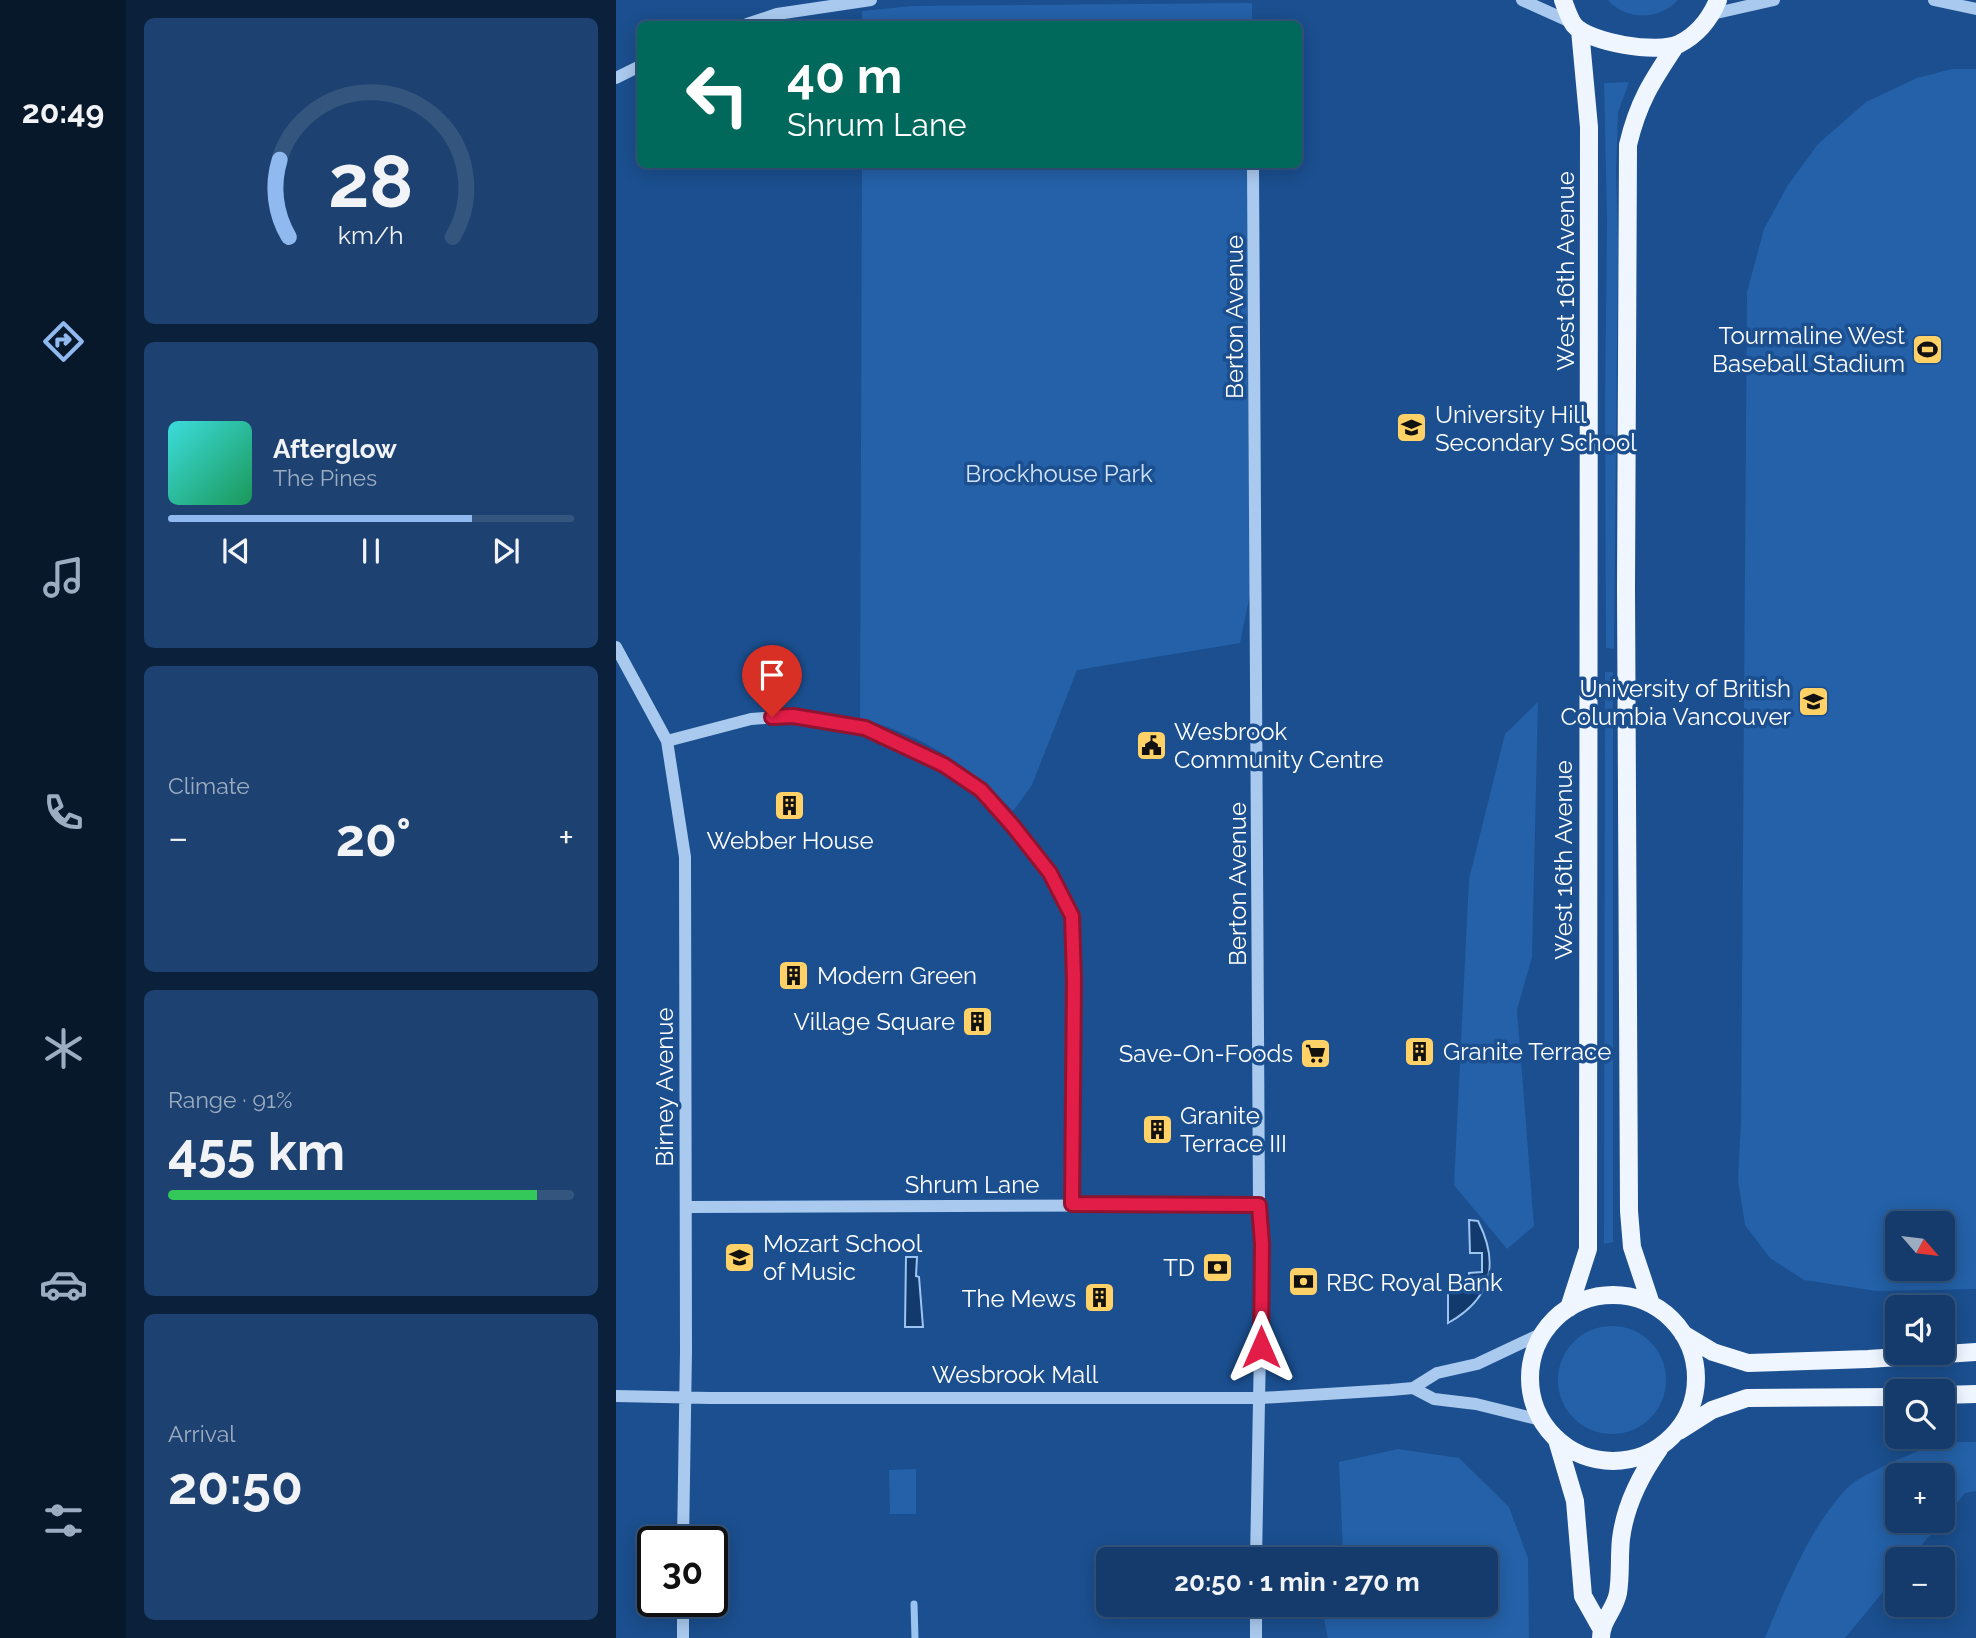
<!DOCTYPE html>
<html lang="en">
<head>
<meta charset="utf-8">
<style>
	:root { --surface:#143b6b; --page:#1d4271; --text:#f1f3f6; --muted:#9dadc1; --line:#33557e; --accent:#90b9f0 }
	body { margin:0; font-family:Raleway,sans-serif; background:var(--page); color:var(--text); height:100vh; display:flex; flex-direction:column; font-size:26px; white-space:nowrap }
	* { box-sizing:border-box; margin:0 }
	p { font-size:23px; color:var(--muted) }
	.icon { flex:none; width:38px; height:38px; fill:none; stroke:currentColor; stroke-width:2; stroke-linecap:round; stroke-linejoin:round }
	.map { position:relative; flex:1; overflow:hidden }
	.details { display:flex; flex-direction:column; gap:18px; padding:18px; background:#0b203b; width:490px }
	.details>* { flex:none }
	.hud { position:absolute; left:21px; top:21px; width:665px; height:147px; border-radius:10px; box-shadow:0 4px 18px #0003,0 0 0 2px var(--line); background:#00695c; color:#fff; overflow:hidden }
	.needle { width:46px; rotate:118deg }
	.controls { position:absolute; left:1269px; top:1211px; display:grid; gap:14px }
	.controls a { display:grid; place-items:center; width:70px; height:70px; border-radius:10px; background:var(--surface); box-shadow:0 4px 18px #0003,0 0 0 2px var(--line); font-size:35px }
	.speed { position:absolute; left:21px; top:1526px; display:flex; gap:14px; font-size:35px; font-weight:700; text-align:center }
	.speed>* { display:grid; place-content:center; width:91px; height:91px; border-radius:50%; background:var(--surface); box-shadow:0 4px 18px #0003,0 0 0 2px var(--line); line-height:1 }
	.speed .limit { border:4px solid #111; border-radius:10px; background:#fff; color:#111 }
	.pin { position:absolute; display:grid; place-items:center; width:60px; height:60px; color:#fff; margin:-72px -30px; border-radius:50% 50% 50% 0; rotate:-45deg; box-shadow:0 0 7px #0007 }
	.pin .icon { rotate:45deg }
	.me { position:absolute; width:77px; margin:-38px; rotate:0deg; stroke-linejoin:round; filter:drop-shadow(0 0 5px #0008) }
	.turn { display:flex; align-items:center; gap:24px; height:147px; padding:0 35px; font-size:32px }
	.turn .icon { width:91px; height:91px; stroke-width:2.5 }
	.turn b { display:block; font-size:49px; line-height:60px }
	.big { font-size:52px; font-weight:700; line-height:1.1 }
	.details .widget { flex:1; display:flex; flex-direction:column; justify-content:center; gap:10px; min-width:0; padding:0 24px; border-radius:10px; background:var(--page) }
	.details .dial { align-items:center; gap:0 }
	.dial svg { height:182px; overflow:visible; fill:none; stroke:var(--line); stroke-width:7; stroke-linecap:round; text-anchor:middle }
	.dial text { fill:var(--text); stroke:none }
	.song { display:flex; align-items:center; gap:21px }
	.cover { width:84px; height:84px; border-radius:10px; background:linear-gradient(135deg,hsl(180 70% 55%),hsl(150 70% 35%)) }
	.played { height:7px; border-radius:4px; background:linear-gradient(90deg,var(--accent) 75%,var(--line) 75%) }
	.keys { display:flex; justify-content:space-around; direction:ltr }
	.heat { display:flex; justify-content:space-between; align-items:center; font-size:38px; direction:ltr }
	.charge { height:10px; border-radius:5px; background:linear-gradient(90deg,#34c759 91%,var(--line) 0) }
	.trip { position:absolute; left:480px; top:1547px; width:402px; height:70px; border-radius:10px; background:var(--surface); box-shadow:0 4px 18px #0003,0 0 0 2px var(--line); font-weight:700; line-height:70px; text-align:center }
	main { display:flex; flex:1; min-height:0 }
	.tabs { display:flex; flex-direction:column; width:126px; justify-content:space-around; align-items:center; background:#08182b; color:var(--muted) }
	.tabs .icon { width:49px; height:49px }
	.tabs .on { color:var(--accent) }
	.tabs b { font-size:32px; color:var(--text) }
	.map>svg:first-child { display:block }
</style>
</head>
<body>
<main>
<nav class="tabs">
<b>20:49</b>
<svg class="icon on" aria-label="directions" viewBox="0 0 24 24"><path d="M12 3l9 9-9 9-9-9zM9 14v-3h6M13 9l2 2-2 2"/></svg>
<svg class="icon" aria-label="music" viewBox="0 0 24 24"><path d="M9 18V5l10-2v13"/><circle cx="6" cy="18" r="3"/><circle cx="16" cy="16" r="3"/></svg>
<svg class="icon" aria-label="phone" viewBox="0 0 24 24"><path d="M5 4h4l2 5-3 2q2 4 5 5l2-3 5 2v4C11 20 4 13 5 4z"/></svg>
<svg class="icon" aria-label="climate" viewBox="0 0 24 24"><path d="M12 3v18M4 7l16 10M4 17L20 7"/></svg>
<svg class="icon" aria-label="car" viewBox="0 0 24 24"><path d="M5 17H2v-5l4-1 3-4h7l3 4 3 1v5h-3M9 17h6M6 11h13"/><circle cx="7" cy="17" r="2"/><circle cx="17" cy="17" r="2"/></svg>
<svg class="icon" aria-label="filters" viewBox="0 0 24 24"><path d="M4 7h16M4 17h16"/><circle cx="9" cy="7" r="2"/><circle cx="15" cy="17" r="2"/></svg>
</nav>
<section class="details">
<div class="widget dial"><svg viewBox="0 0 100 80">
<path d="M14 69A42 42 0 1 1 86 69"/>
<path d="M14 69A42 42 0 0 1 10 35" stroke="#90b9f0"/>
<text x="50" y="56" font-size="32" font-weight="700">28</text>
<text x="50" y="72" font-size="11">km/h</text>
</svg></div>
<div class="widget">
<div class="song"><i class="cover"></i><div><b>Afterglow</b><p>The Pines</p></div></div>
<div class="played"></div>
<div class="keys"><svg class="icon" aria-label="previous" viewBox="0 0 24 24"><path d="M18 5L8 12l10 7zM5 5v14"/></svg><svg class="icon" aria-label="pause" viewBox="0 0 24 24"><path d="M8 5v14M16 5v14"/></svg><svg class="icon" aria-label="next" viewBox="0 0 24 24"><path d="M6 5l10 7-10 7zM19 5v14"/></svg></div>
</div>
<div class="widget"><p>Climate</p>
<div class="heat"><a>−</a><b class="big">20°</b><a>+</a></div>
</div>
<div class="widget"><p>Range · 91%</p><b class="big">455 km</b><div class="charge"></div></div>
<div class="widget"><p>Arrival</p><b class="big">20:50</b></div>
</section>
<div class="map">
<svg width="1360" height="1638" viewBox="0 0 1360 1638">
	<rect width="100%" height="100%" fill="#1b4f8f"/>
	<!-- green -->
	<path fill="#2461a8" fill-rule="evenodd" d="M992,0H1062C1044,20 1010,21 992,0Z
		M636,3V24H246V11L296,6Z
		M1336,69H1360V1289L1260,1291L1188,1280L1154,1258L1129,1225L1122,1180L1125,1121L1131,292L1148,229L1172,185L1202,144L1250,102L1301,78ZM1281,1223H1326V1269H1281Z
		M1013,82L1002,112L1000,171L1002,244L998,649L990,648L989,404L991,221L988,83Z
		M246,165H637L640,565L624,643L461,670L416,785L397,811C350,763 309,737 244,718Z
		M989,672H997V1242L988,1244Z
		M922,702L916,957L901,1010L918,1226L891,1249L838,1185L853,879L889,734Z
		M942 1380a54 54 0 1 1 108 0a54 54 0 1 1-108 0Z
		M1360,1442V1491L1349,1493L1327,1520L1326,1475H1281V1521H1326L1294,1559H1281V1575L1229,1638H1149C1169,1589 1194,1527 1231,1488C1244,1475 1303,1449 1323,1444C1334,1442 1348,1442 1360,1442Z
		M782,1449L843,1458L893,1507L912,1558L913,1638H712L705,1605H870V1559H723L727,1552L723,1462Z
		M300,1469V1514H274L273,1470Z"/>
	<!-- water -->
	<path fill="#123a6d" stroke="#9cc4f0" stroke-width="2" d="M853,1220L862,1221C884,1264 875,1299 832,1323V1284L853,1285V1273L866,1272V1253H854Z
		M290,1257H301L300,1276L303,1277L307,1327H289Z"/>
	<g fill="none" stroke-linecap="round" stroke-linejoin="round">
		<!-- stream -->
		<path stroke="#9cc4f0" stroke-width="7" d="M298,1604L299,1638"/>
		<!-- minor -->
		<path stroke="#a9c9ee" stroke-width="12" d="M906,0L957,23
			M1318,0L1360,9
			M1096,14L1158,0
			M131,24L161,14L255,0
			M0,78L24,66
			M637,166L643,1205L646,1244L640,1559
			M0,647L51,741L69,857L70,1351L67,1542
			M51,741L135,719L178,716L249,728L328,765L365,790L397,826L434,873L456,917L458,981L456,1204
			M70,1207L643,1205
			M797,1388L818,1399L860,1404L925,1420
			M0,1396L94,1398H645L775,1390L797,1388L821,1373L861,1364L927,1333
			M67,1601V1638
			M640,1605V1638"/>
		<!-- major -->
		<path stroke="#f0f6ff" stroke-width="18" d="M947,0C950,8 953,18 958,25C973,43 1042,54 1063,44C1081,35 1094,19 1102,0
			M914 1378a83 83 0 1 1 166 0a83 83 0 1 1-166 0Z
			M1035,1304L1016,1247L1013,1211L1010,589L1012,145C1022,102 1036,81 1060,45
			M953,1308L972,1249L973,127L964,30
			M1067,1334L1097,1352L1132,1363L1252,1359L1360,1352
			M1326,1395L1360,1394
			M1063,1431L1096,1410L1131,1398L1281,1397
			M941,1440L959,1501L967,1596L985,1628
			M985,1638C985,1620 999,1610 1002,1593C1005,1575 1003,1557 1005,1539C1009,1506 1024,1476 1043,1449"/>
	</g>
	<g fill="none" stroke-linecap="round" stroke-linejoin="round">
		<defs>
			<path id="route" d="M156,717L177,716L249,728L328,765L365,790L397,826L434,873L456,916L458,981L456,1204L643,1205L646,1244L645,1347"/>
		</defs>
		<!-- route casing -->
		<use href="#route" stroke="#92132f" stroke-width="18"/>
		<!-- route -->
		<use href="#route" stroke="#e11d48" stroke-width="12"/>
	</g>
	<!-- icons -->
	<defs>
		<symbol id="stadium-square" viewBox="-11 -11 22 22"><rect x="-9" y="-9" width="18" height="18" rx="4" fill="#ffd166" stroke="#1b4f8f"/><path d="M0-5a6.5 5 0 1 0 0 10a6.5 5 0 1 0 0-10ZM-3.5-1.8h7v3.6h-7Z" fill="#111"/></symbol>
		<symbol id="school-square" viewBox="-11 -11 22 22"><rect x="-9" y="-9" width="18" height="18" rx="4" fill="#ffd166" stroke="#1b4f8f"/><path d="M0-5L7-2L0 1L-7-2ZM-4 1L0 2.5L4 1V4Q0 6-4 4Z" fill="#111"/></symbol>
		<symbol id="university-square" viewBox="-11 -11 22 22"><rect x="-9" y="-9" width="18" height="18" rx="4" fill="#ffd166" stroke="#1b4f8f"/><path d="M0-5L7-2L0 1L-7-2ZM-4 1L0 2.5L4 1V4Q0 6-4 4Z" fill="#111"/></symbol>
		<symbol id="civic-square" viewBox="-11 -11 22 22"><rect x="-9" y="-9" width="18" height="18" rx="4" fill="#ffd166" stroke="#1b4f8f"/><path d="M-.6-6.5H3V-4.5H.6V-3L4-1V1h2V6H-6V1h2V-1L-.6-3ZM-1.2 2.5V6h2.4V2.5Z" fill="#111"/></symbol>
		<symbol id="building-square" viewBox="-11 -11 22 22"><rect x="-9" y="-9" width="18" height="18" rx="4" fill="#ffd166" stroke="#1b4f8f"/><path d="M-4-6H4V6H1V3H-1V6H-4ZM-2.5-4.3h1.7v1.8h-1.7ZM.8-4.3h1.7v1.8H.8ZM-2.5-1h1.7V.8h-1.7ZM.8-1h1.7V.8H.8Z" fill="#111"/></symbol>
		<symbol id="supermarket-square" viewBox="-11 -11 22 22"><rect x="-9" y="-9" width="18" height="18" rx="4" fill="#ffd166" stroke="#1b4f8f"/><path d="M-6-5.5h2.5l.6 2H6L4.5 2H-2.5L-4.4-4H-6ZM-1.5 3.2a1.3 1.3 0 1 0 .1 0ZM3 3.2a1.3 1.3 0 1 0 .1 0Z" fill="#111"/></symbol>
		<symbol id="bank-square" viewBox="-11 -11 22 22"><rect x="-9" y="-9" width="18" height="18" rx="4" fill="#ffd166" stroke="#1b4f8f"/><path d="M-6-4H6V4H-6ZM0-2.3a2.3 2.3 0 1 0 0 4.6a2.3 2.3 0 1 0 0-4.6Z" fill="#111"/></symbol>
	</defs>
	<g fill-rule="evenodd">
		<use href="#stadium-square" x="1294" y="332" width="35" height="35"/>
		<use href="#school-square" x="778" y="410" width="35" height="35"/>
		<use href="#university-square" x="1180" y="684" width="35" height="35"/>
		<use href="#civic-square" x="518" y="728" width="35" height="35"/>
		<use href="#building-square" x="156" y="788" width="35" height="35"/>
		<use href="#building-square" x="160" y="958" width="35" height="35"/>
		<use href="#building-square" x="344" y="1004" width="35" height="35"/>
		<use href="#building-square" x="786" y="1034" width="35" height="35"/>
		<use href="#supermarket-square" x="682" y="1036" width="35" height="35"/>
		<use href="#building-square" x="524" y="1112" width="35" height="35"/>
		<use href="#school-square" x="106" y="1240" width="35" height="35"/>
		<use href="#bank-square" x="584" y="1250" width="35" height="35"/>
		<use href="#bank-square" x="670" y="1264" width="35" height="35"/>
		<use href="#building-square" x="466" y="1280" width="35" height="35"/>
	</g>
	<g text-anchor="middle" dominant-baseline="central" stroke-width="7" stroke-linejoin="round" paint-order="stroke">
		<!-- street labels -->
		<g font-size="24" fill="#fff" stroke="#1b4f8f">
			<text transform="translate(949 271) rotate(-90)">West 16th Avenue</text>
			<text transform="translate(618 317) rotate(-90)">Berton Avenue</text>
			<text transform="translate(947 860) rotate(-90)">West 16th Avenue</text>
			<text transform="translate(621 884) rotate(-90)">Berton Avenue</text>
			<text transform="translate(48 1087) rotate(-90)">Birney Avenue</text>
			<text x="356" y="1184">Shrum Lane</text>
			<text x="399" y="1374">Wesbrook Mall</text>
		</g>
		<!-- poi labels -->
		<g font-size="24" fill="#fff" stroke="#1b4f8f" text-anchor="start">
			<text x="1289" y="335" text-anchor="end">Tourmaline West<tspan x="1289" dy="28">Baseball Stadium</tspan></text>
			<text x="819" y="414">University Hill<tspan x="819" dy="28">Secondary School</tspan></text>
			<text x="1175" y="688" text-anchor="end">University of British<tspan x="1175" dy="28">Columbia Vancouver</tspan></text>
			<text x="558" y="731">Wesbrook<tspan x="558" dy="28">Community Centre</tspan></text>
			<text x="174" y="840" text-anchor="middle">Webber House</text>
			<text x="201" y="975">Modern Green</text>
			<text x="339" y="1021" text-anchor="end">Village Square</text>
			<text x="827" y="1051">Granite Terrace</text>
			<text x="677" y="1053" text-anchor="end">Save-On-Foods</text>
			<text x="564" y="1115">Granite<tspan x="564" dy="28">Terrace III</tspan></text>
			<text x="147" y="1243">Mozart School<tspan x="147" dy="28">of Music</tspan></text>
			<text x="579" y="1267" text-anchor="end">TD</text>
			<text x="710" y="1282">RBC Royal Bank</text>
			<text x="460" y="1298" text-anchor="end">The Mews</text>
		</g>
		<!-- park labels -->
		<g font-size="24" fill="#cfe3fa" stroke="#1b4f8f">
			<text x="443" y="473">Brockhouse Park</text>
		</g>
	</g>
</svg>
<div class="controls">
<a><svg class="needle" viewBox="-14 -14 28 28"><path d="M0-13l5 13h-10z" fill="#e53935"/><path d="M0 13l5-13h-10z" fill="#9dadc1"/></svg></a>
<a><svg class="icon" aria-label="sound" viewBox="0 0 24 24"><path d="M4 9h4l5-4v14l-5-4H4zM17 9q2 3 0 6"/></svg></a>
<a><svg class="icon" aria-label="search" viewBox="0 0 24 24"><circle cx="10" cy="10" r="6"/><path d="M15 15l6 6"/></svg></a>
<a>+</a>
<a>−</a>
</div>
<div class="speed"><div class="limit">30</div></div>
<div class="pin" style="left:156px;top:717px;background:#d93025"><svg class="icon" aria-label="arrive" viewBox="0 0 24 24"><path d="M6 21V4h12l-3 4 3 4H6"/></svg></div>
<svg class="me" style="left:645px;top:1347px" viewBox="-20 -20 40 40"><path d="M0-17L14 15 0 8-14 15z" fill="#e11d48" stroke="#fff" stroke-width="4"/></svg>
<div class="trip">20:50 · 1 min · 270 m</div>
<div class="hud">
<div class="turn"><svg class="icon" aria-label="left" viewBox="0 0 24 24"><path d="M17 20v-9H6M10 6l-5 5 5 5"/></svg><div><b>40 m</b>Shrum Lane</div></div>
</div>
</div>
</main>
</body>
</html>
